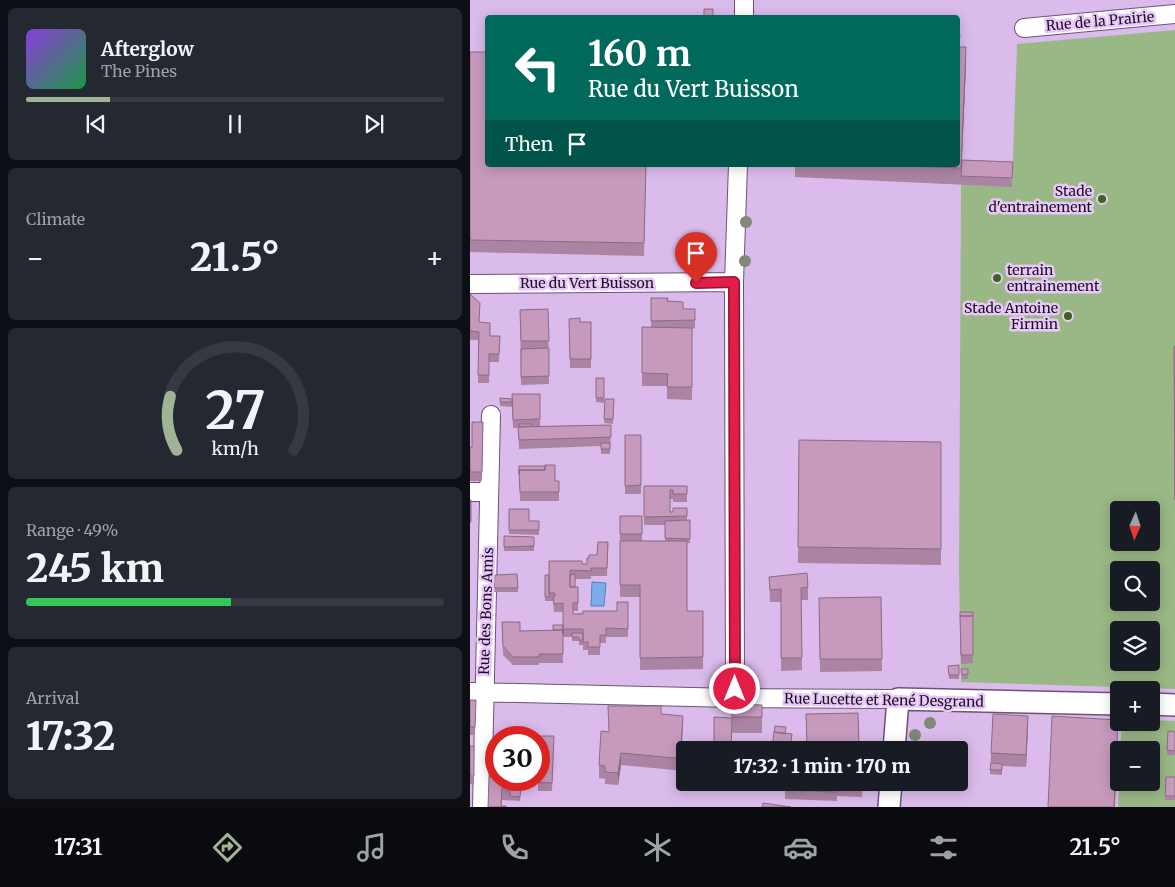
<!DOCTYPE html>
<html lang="en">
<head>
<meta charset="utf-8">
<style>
	:root { --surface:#171b24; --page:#242831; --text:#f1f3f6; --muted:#9ea1a6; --line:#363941; --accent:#a0b395 }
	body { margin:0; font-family:Merriweather,serif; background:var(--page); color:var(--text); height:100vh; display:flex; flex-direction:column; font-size:19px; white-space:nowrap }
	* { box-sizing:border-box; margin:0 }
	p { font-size:16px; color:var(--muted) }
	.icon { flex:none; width:28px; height:28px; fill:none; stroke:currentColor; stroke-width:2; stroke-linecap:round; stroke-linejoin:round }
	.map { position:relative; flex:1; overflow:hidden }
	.drawer { display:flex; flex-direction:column; gap:8px; padding:8px; background:#0d0f14; width:470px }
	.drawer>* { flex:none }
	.guide { position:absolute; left:15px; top:15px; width:475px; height:152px; border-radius:5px; box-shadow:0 2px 12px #0003; background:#00695c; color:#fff; overflow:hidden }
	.needle { width:32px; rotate:183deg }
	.buttons { position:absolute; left:640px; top:501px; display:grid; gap:10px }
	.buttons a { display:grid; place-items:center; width:50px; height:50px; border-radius:5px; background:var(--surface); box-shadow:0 2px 12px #0003; font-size:25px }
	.speed { position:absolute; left:15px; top:726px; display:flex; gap:10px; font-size:25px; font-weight:700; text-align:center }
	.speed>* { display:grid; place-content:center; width:65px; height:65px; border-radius:50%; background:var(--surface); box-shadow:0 2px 12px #0003; line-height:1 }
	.speed .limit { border:8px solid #d22; background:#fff; color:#111 }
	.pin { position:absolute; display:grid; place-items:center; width:42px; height:42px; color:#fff; margin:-51px -21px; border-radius:50% 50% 50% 0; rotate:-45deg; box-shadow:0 0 5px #0007 }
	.pin .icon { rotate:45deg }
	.me { position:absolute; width:55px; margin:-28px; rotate:0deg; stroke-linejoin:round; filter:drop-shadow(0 0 4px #0008) }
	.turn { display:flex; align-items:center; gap:18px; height:105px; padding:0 20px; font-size:22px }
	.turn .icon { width:65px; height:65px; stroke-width:2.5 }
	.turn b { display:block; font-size:35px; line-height:42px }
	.then { display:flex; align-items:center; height:48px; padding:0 20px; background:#0003; gap:10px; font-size:19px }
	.big { font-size:38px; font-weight:800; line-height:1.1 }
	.drawer .tile { flex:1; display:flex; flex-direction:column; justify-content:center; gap:8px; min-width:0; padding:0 18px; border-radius:8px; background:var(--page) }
	.drawer .dial { align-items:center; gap:0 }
	.dial svg { height:130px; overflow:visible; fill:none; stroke:var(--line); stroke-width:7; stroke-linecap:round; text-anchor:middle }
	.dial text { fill:var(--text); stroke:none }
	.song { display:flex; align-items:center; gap:15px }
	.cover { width:60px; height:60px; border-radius:8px; background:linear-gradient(135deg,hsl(270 70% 55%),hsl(140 70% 35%)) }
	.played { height:5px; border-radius:2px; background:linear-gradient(90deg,var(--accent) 20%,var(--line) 20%) }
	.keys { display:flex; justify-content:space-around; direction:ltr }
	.heat { display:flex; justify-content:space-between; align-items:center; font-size:28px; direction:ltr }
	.charge { height:8px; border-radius:4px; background:linear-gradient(90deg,#34c759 49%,var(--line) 0) }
	.trip { position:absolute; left:206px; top:741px; width:292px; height:50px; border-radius:5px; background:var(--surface); box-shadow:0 2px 12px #0003; font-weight:800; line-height:50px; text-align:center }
	.tabs { display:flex; height:80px; justify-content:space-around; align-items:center; background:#090b0e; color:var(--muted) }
	.tabs .icon { width:35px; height:35px }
	.tabs .on { color:var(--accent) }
	.tabs b { font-size:22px; color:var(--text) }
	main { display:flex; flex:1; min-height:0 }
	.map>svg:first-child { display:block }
</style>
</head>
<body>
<main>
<section class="drawer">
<div class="tile">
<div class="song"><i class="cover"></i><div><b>Afterglow</b><p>The Pines</p></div></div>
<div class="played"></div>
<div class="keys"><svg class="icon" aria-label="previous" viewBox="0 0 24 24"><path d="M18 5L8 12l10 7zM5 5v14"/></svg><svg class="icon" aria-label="pause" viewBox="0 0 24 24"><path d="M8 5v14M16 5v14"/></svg><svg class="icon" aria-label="next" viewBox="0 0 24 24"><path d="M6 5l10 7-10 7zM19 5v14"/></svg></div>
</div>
<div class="tile"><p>Climate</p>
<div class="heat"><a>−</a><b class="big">21.5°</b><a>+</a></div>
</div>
<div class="tile dial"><svg viewBox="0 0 100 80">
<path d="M14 69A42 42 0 1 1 86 69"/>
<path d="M14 69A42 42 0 0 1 10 36" stroke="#a0b395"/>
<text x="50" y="56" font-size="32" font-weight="700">27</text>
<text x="50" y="72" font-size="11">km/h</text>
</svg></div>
<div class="tile"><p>Range · 49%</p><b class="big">245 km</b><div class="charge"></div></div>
<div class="tile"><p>Arrival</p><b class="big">17:32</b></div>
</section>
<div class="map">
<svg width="705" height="807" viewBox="0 0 705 807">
	<rect width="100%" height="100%" fill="#dabbeb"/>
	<!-- green -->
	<path fill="#99b885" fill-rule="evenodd" d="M705,30V689L491,682L489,573L491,184L542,186L547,44ZM649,510H681V542H649ZM649,570H681V602H649ZM649,630H681V662H649Z
		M681,720L705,721V807H648L649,783L681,782V750H650L652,723L681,722Z"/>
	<!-- water -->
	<path fill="#79adec" stroke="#5c7eaf" d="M122,582L136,583L134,606H121Z"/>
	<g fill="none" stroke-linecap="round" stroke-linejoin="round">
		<defs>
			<path id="minor" d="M274,18V0
				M554,28L705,14
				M0,284L264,282
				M0,492H19
				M0,692L265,698L428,699
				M265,698L264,282L268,165
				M12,807L21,415"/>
			<path id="tertiary" d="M681,704L705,705
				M424,750L428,699L649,704
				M419,807L421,782"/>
		</defs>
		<!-- minor casing -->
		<use href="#minor" stroke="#6d517b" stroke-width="20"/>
		<!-- tertiary casing -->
		<use href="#tertiary" stroke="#6d517b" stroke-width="24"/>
		<!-- minor -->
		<use href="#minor" stroke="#fff" stroke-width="18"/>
		<!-- tertiary -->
		<use href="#tertiary" stroke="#fff" stroke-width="21"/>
	</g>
	<!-- trees -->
	<g fill="#808876">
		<circle cx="276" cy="222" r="6"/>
		<circle cx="275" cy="261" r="6"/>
		<circle cx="460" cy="723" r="6"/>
		<circle cx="445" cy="735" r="6"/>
	</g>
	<!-- wall -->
	<path fill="#ab84a3" d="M488,35H490L489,47L496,63L492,160L543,162L542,187L325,177V165H488Z
		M0,52L176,165L174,256L0,252Z
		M0,294L9,322L20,336H30L29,362H19V383H8V340H0Z
		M181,298L197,301L213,309H225V328L222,329V400L197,399V386H172V327H181Z
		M78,309L79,384L51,385L50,310Z
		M99,319L110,322H121V368H100Z
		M126,378H134V403L126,402Z
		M70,394V426L141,425L140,454H131V446L49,449L48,428H43L42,404V407L30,406V398L42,399Z
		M135,399H144L143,424L134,423Z
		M13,422L12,481H0V447H2Z
		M155,435H171V494H155Z
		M329,440L471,442V565L328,563Z
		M49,466L85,481H89V501H50Z
		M174,486H217V502H203V499H200V512L217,508V520H220V543H217V611H233V669L170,670V597H150V516H172V541H195V525H174Z
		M39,509L59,521H69V535L39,534Z
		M34,536L64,537V551H34Z
		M138,542L137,576H121V579H105V587H108V611H103V614L147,611L158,602V637H136V643H130V655H118V650H113V638V645H109V641H102V637H93V663H69V665H43L33,655L32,622L50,631L83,630L93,625V612H84L83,601H75V575H79L112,564H117L127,555Z
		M47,574L48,592H24L25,575Z
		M299,577L338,587V600H331L332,670L311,671V602H300Z
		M411,597L412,671L350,672L349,598Z
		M490,612H503V663L491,664Z
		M489,665V679H479L478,666Z
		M491,669H498V679H492Z
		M0,700H6L5,735H0Z
		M262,704L292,705V733H262L261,750H215V771L151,765L148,785L135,784V779L129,778V765L139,732L191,714L213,728L212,745L244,749L262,718Z
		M388,713L389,750H337L336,714Z
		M558,728L556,767L532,766V775L520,774L521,753Z
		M698,731L705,732V755H697Z
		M71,736H84L82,791H68V780L71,773L72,758L70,759Z
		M0,746H4V785L0,784Z
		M19,777L45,780V786H51L50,801L32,800L31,806L18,807Z
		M705,777V800H695V796Z
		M393,782L392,797L367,796V801L315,799V790Z"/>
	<!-- shaded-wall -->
	<path fill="#8b6b84" d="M496,47V63L491,176V168Z
		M558,716V728L556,767V755Z
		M648,720L645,807H644Z
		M151,753V765L148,785V773Z"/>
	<!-- building -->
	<path fill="#c799bd" stroke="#8b6b84" d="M234,9H243V18H234Z
		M488,35H490L489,44L488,43Z
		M488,47H496L491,168L416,165H488Z
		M0,52H18V165H176L174,243L0,240Z
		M492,160L543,162L542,178L491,176Z
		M0,294L10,303L9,322L20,323V336H30L29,354H19V375H8L9,332L0,331Z
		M181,298H198L197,301L213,302V309H225V320L181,321Z
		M78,309L79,341H51L50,310Z
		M110,318V322H121V359H100L99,319Z
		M172,327L222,328V387H197L198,374L172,373Z
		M705,346V500L704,347Z
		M79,348V376L51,377V349Z
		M126,378H134V398H126Z
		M42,394H70V419L43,420Z
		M30,398L42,399V402H30Z
		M135,399H144L143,419H134Z
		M2,422H13L12,472H0V447H2Z
		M49,424H62V426L49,427Z
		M141,425V437L49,440L48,427Z
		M155,435H171V485L155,486Z
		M329,440L471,442V549L328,547Z
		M131,443H140V449H131Z
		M75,465H85V481H89V492H50L49,470H75Z
		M49,466H75V470H49V474Z
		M174,486H217V494H203V490H200V512H203V508H217V516L174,517Z
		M0,500H1V522H0Z
		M39,509H59V521H69V530H39Z
		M150,516H172V534H150Z
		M220,520V539L195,538V521Z
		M34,536L64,537V546L34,547Z
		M150,541H217V611H233V657L170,658V585H150Z
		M128,542H138L137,568H121V571L100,570V587H108V603H103V614H113V611H147V602H158V629L136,628V635H130V647H118V642H113V629H93V603L84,604L83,597L85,596V593H79V561H112V564H117V558H119V555H127Z
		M337,573L338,587L331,588L332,658H311V589L300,590L299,577Z
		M47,574L48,588H24L25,575Z
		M105,574V587H100V575Z
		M75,575H79V597H75Z
		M411,597L412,659H350L349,598Z
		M490,612H503V616H490Z
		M490,616H503V655H491Z
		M32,622H50V631L93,630V654H69V657H43L33,646Z
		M83,625H93V634V630H83Z
		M102,633H113V640H109V637H102Z
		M489,665V675H479L478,666Z
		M491,669H498V674L492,675Z
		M0,700H6L5,727H0Z
		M262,704L292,705V717H262Z
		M138,706H191V714L213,716L211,745L242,747V750H215V759L151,753L148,773L135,772V766L129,765L131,731L139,732Z
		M388,713L389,743H368L369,747L359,748V744H337L336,714Z
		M523,714L558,716L556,755L521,753Z
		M582,716L648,720L644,807H578Z
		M244,717L262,718L261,750H244Z
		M305,726L316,727L315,734L304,732Z
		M698,731L705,732V751L697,750Z
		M304,732L322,734L320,750H307L308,749L302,748Z
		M71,736H84L82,783L68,782V780H69V773H71L72,750H70Z
		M0,746H4V776H0Z
		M19,759H26V777H19Z
		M521,763L532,764V770H520Z
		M19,777H26V780H40V788H32L31,806H36V807H18Z
		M696,777H705V796H695Z
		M40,780H45V785L43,786H51L50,797L40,796Z
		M316,782H393L392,789L367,788V792L315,790Z
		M293,803L321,807H292Z"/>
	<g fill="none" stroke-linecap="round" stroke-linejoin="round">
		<defs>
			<path id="route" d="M226,283L264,282L265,689"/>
		</defs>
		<!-- route casing -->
		<use href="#route" stroke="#92132f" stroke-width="12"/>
		<!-- route -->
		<use href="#route" stroke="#e11d48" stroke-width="9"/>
	</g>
	<!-- markers -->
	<g fill="#3d641f" stroke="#e8c8f8" stroke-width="2">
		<circle cx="632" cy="199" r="5"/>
		<circle cx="527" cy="278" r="5"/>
		<circle cx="598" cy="316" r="5"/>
	</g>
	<g text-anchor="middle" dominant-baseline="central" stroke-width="5" stroke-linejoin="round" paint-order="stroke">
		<!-- street labels -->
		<g font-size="14" fill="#1a0f20" stroke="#e8c8f8">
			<text transform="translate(630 21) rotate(-5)">Rue de la Prairie</text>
			<text x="117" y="283">Rue du Vert Buisson</text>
			<text transform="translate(16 611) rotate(-88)">Rue des Bons Amis</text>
			<text transform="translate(414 700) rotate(1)">Rue Lucette et René Desgrand</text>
		</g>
		<!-- poi labels -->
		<g font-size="14" fill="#1a0f20" stroke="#e8c8f8" text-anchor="end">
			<text x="622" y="191">Stade<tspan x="622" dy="16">d'entrainement</tspan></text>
			<text x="537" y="270" text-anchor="start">terrain<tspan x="537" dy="16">entrainement</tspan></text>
			<text x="588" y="308">Stade Antoine<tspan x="588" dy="16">Firmin</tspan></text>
		</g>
	</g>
</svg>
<div class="buttons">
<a><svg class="needle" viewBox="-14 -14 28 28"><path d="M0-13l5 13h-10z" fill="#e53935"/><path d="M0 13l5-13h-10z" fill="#9ea1a6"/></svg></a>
<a><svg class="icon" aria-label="search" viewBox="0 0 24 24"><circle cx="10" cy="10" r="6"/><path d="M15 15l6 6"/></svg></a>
<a><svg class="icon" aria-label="layers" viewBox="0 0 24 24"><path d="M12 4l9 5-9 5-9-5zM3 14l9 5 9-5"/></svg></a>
<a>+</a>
<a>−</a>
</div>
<div class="speed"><div class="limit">30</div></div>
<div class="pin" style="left:226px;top:283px;background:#d93025"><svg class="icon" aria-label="arrive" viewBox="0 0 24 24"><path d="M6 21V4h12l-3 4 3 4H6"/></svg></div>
<svg class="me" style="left:265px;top:689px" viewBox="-20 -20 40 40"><circle r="17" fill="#e11d48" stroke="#fff" stroke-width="3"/><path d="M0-11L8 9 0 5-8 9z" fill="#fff"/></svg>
<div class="trip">17:32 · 1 min · 170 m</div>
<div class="guide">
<div class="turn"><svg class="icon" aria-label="left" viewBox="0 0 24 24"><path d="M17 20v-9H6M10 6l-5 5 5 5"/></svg><div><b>160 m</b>Rue du Vert Buisson</div></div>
<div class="then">Then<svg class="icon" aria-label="arrive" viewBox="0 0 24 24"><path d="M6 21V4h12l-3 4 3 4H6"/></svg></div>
</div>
</div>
</main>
<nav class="tabs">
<b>17:31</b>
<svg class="icon on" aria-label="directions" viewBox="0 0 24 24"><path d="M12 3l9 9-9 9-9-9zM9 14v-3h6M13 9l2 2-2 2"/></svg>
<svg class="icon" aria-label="music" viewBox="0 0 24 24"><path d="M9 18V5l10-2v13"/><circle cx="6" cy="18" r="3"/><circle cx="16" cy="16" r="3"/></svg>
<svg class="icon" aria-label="phone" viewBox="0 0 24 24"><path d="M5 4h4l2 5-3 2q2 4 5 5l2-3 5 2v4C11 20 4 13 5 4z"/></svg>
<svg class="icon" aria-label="climate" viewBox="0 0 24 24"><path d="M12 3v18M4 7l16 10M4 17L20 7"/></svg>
<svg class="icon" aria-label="car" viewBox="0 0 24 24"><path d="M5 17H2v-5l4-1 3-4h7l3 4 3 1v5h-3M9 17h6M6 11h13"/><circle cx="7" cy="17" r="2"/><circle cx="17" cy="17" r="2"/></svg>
<svg class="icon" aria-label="filters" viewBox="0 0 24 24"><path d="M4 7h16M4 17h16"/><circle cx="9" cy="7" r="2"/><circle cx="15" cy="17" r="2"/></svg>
<b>21.5°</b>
</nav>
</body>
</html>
